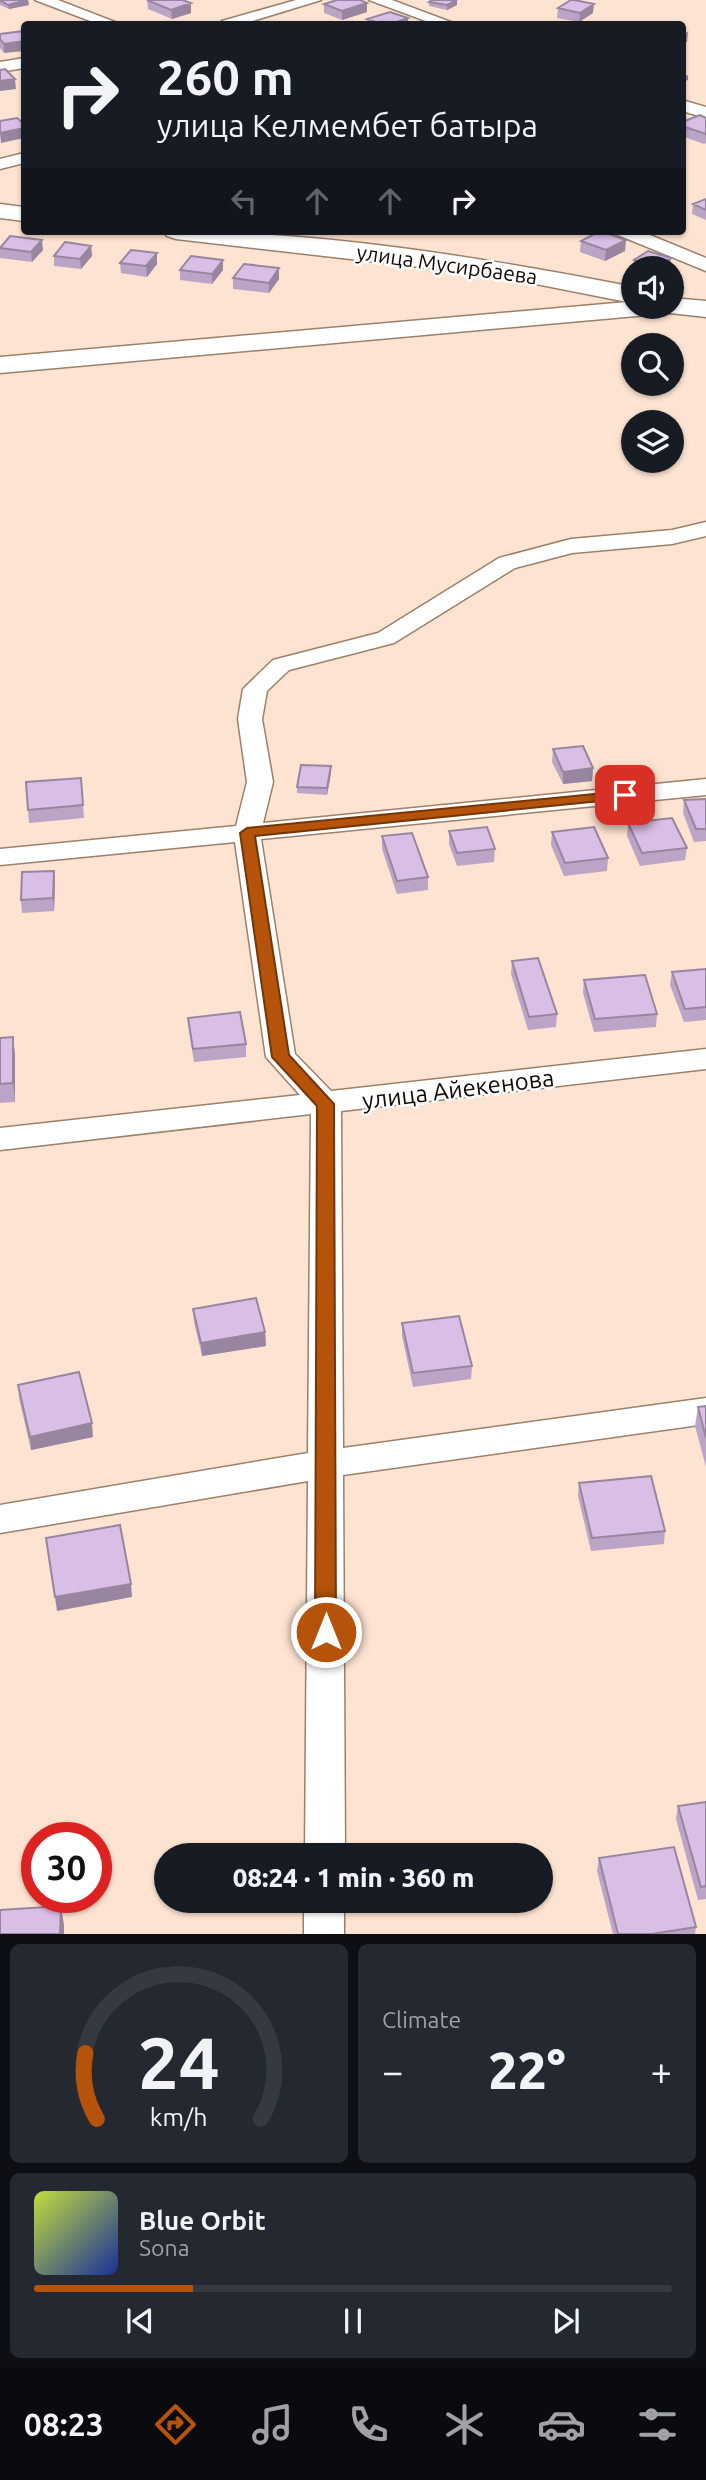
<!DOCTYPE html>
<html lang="en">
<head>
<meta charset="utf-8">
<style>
	:root { --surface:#171b24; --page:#242831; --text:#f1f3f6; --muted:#9ea1a6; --line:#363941; --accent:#b45309 }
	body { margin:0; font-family:Ubuntu,sans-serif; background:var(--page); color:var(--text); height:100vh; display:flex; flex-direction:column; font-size:26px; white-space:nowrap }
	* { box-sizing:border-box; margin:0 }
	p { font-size:23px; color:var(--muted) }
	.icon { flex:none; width:38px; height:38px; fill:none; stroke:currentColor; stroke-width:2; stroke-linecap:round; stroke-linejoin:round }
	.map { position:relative; height:1934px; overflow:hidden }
	.details { display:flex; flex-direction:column; gap:10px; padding:10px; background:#0d0f14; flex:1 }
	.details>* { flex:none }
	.top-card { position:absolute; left:21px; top:21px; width:665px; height:214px; border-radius:7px; box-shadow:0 2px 5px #0004; background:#171b24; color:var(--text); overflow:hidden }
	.tools { position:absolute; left:621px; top:256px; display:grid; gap:14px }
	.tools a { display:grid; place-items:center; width:63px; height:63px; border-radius:50%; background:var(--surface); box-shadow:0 2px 5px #0004; font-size:35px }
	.speed { position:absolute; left:21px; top:1822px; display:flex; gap:14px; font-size:35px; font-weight:700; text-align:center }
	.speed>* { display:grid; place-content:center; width:91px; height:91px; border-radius:50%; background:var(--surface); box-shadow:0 2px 5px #0004; line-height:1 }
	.speed .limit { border:10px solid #d22; background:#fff; color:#111 }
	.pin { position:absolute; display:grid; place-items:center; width:60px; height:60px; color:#fff; margin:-30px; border-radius:14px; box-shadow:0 4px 10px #0006 }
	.me { position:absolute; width:77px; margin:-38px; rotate:0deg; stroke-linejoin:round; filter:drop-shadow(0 0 5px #0008) }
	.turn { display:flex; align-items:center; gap:24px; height:147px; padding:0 21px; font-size:32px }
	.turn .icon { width:91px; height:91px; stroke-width:2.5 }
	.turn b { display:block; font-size:49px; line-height:60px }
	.lanes { display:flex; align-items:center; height:66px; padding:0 21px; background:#0003; justify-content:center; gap:35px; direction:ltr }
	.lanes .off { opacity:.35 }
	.big { font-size:52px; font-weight:800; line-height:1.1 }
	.details .tile { flex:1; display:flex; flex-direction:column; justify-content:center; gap:10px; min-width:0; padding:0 24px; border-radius:10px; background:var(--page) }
	.details .dial { align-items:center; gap:0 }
	.dial svg { height:182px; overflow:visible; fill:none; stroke:var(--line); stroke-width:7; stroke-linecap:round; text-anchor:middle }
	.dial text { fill:var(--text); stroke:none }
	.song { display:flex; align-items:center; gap:21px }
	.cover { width:84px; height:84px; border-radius:10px; background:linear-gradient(135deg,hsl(70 70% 55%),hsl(230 70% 35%)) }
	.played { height:7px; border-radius:4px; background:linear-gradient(90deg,var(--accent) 25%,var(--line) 25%) }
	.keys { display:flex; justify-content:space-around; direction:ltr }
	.heat { display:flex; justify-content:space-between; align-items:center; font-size:38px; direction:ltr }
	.details .tiles { flex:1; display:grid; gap:10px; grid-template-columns:1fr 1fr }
	.tile:last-child { grid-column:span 2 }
	.trip { position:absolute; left:154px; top:1843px; width:399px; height:70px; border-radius:35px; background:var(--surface); box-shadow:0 2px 5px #0004; font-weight:800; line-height:70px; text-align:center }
	.menu { display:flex; height:112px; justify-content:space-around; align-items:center; background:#090b0e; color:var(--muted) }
	.menu .icon { width:49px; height:49px }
	.menu .selected { color:var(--accent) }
	.menu b { font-size:32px; color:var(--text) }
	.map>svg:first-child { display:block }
</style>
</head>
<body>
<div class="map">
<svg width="706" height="1934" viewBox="0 0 706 1934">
	<rect width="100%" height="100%" fill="#fde3d1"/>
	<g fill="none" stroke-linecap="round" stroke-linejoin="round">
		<defs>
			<path id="street" d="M35,0H58L120,24H98Z
				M296,0H321L243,24H220L222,21Z
				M369,0H392L456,24H434Z
				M24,58V68L0,72V62Z
				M682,100L706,107V118L682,111Z
				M24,153V163L0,169V159Z
				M615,231H640L706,258V271L618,235Z
				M706,522V536L672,544L572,553L515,568L394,643L289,670L267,691L262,719L273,782L263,823L706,779V795L261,839L295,1054L331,1091L706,1049V1069L341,1111L343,1448L706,1398V1424L343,1475L345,1855H305L308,1481L0,1533V1505L308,1453L311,1114L0,1150V1128L300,1095L266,1057L235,842L0,865V849L236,826L247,782L238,719L243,689L273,660L378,633L499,558L571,539L672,530Z
				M304,1900H344V1934H304Z"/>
			<path id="secondary" d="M0,204L24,207V221L0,218Z
				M163,231C321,231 479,257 634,287V306H672V298L706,301V317L670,313L0,373V357L627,302L490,275L176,239L167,236Z"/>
		</defs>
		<!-- street casing -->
		<use href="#street" stroke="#9c806b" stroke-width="3"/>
		<!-- secondary casing -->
		<use href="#secondary" stroke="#9c806b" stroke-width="3"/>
		<!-- street -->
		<use href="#street" fill="#fff" fill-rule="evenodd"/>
		<!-- secondary -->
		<use href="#secondary" fill="#fff" fill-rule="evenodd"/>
	</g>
	<!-- wall -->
	<path fill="#bba4c5" d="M0,0H28L29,5L9,9L0,5Z
		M147,0L191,3V13L172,19L148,9Z
		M457,0V5L447,10L429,6V2Z
		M367,3V12L342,20L324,13V4Z
		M558,8L593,13L579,22L557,18Z
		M408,18V24H367V19Z
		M24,31L4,53L0,48V34Z
		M706,118V143L704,144L682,136V122Z
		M706,199V220L692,214L693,204Z
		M581,241L625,251L605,261L580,252Z
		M91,246L92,256L81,269L54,266V256Z
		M0,247L43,250L32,262L0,258Z
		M157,253V264L147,277L121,273L120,263Z
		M634,260L670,264L664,268H639L633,266Z
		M279,268V279L269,293L233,289V278Z
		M180,270H223L212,284L180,280Z
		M553,749L593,768L592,781L563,784L552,762Z
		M331,766V773L327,795L297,793V787Z
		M81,778L84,818L29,823L26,782Z
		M706,799V841L694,842L683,813L684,800Z
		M628,823L687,848L685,860L640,866L627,836Z
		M449,831L495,849L494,862L457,866L449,844Z
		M552,832L608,858L607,871L564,876L551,845Z
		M382,836L428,877V890L397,894L382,849Z
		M54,871L55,884L54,911L22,913L21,900Z
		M512,961L557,1014L556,1027L528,1030L511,974Z
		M706,969V1020L684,1022L670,985L672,972Z
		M584,980L657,1014L656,1027L594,1032L583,993Z
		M188,1018L246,1044V1057L194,1062L189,1031Z
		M13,1037L15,1055V1102L0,1103V1038Z
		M193,1309L265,1332L266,1346L202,1356L194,1322Z
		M402,1323L472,1366L471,1379L413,1387L402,1336Z
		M18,1385L93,1437L31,1450L19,1398Z
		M706,1406V1467L695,1426L698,1407Z
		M579,1483L665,1531L664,1544L591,1551L578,1496Z
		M706,1802V1899L698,1900L676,1819L678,1806Z
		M599,1858L696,1927L695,1934H613L597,1871Z"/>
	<!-- shaded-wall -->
	<path fill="#9886a0" d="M28,0L29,5L9,9L8,5Z
		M457,0V5L447,10V5Z
		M191,3V13L172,19L171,10Z
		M367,3V12L342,20V11Z
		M594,4L593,13L579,22L580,13Z
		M408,18V24H391Z
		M688,32L687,42L682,44V34Z
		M24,41V51L4,53V44Z
		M688,75V80L682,82V77Z
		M15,79L16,89L0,91V81Z
		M24,128V138L1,143L0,133Z
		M42,240L43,250L32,262L31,252Z
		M626,240L625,251L605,261L606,250Z
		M91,246L92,256L81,269L80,259Z
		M157,253V264L147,277L146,266Z
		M671,258L670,264L664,268H656Z
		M223,260V270L212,284V274Z
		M279,268V279L269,293V283Z
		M331,766V773L327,795V788Z
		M593,768L592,781L563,784V772Z
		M54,871L55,884L54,911L53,898Z
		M13,1037L15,1055V1102L13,1083Z
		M265,1332L266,1346L202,1356L201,1343Z
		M92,1423L93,1437L31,1450L30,1437Z
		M131,1584L132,1597L57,1611L55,1597Z
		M61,1906L64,1925V1934H60Z"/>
	<!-- building -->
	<path fill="#d9bfe5" stroke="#9886a0" stroke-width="2" d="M0,0H27L8,5Z
		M147,0H182L191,3L171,10Z
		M337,0H360L367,3L342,11L324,4Z
		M432,0H456L447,5L429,2Z
		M571,0H574L594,4L580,13L558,8Z
		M390,12L408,18L391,24H381L367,19Z
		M24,31V41L4,44L0,39V34Z
		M5,69L15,79L0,81V70Z
		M700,115L706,118V134L682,126V122Z
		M17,118L24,124V128L0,133V121Z
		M706,199V210L693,204Z
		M600,231L626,240L606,250L581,241Z
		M10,236L42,240L31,252L0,248Z
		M65,242L91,246L80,259L54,256Z
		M131,250L157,253L146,266L120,263Z
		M648,251L671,258L656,267L634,260Z
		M191,256L223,260L212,274L180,270Z
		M244,264L279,268L269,283L233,278Z
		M583,746L593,768L563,772L553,749Z
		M301,765L331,766L327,788L297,787Z
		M81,778L83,805L28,810L26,782Z
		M706,799V829H696L684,800Z
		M672,818L687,848L642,853L628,823Z
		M487,827L495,849L457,853L449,831Z
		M594,827L608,858L565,863L552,832Z
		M412,833L428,877L397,881L382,836Z
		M54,871L53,898L21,900L22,872Z
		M538,958L557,1014L529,1017L512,961Z
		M706,969V1007L685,1009L672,972Z
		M645,975L657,1014L595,1019L584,980Z
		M240,1012L246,1044L193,1049L188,1018Z
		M13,1037V1083L0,1084V1038Z
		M256,1298L265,1332L201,1343L193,1309Z
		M459,1316L472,1366L413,1373L402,1323Z
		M79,1372L92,1423L30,1437L18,1385Z
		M706,1406V1438L698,1407Z
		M651,1476L665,1531L592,1538L579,1483Z
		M120,1525L131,1584L55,1597L46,1538Z
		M706,1802V1886L701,1887L678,1806Z
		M674,1847L696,1927L652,1934H618L599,1858Z
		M61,1906L60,1934H0V1910Z"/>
	<!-- route -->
	<path fill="#b45309" stroke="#753606" stroke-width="2" d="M625,791L630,792V798L255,836L289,1055L334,1104L336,1632L333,1638L326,1641L318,1638L315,1632L317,1106L272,1057L240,833L247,828Z"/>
	<g text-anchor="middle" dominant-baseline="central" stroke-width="5" stroke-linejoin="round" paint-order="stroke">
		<!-- far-street labels -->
		<g font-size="21" fill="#130903" stroke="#fff">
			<text transform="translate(447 264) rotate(8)">улица Мусирбаева</text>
		</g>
		<!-- street labels -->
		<g font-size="24" fill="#130903" stroke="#fff">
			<text transform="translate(458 1089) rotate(-7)">улица Айекенова</text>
		</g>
	</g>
</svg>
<div class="tools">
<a><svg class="icon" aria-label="sound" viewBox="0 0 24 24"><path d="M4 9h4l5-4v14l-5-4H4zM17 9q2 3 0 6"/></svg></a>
<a><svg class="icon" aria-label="search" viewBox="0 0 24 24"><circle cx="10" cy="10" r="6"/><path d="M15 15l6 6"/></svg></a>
<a><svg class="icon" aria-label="layers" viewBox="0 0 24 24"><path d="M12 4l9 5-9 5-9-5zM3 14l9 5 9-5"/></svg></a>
</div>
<div class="speed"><div class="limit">30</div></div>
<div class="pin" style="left:625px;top:795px;background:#d93025"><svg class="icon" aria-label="arrive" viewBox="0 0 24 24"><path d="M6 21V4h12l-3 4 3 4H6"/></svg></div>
<svg class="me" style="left:326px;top:1632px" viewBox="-20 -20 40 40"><circle r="17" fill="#b45309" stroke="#fff" stroke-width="3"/><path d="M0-11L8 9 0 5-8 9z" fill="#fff"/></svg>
<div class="trip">08:24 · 1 min · 360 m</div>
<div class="top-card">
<div class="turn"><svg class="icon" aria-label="right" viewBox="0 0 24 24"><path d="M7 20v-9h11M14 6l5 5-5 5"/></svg><div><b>260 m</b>улица Келмембет батыра</div></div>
<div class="lanes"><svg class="icon off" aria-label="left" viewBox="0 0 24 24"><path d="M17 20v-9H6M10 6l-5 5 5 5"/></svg><svg class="icon off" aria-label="ahead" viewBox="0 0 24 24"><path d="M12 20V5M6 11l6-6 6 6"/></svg><svg class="icon off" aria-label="ahead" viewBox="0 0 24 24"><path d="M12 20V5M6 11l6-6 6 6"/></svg><svg class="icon" aria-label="right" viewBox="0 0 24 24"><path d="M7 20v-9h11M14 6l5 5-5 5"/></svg></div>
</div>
</div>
<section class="details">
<div class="tiles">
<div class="tile dial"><svg viewBox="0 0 100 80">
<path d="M14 69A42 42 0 1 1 86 69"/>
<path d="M14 69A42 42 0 0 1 9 40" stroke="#b45309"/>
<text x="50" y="56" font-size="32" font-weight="700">24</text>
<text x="50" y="72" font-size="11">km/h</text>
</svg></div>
<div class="tile"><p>Climate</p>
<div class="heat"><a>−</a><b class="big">22°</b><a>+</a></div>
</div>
<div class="tile">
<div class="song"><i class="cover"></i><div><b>Blue Orbit</b><p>Sona</p></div></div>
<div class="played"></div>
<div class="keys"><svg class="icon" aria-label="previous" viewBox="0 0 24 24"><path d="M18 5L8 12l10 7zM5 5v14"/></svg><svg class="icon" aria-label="pause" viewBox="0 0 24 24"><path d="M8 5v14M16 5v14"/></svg><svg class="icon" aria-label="next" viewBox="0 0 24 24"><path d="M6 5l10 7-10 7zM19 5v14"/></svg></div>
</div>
</div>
</section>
<nav class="menu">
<b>08:23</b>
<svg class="icon selected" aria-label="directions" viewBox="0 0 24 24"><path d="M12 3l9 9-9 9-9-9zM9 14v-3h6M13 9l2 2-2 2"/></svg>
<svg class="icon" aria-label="music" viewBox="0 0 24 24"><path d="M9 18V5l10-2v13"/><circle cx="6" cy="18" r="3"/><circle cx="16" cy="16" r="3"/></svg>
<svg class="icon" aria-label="phone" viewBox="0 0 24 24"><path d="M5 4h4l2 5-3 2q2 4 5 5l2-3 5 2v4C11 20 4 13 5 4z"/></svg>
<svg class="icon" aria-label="climate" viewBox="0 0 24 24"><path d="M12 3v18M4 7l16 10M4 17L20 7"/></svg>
<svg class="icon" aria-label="car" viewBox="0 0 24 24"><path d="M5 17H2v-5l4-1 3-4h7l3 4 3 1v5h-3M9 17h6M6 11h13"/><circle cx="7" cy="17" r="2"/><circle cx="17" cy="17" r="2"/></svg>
<svg class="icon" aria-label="filters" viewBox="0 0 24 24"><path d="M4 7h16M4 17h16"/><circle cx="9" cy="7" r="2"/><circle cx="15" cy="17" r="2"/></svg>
</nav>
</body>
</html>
